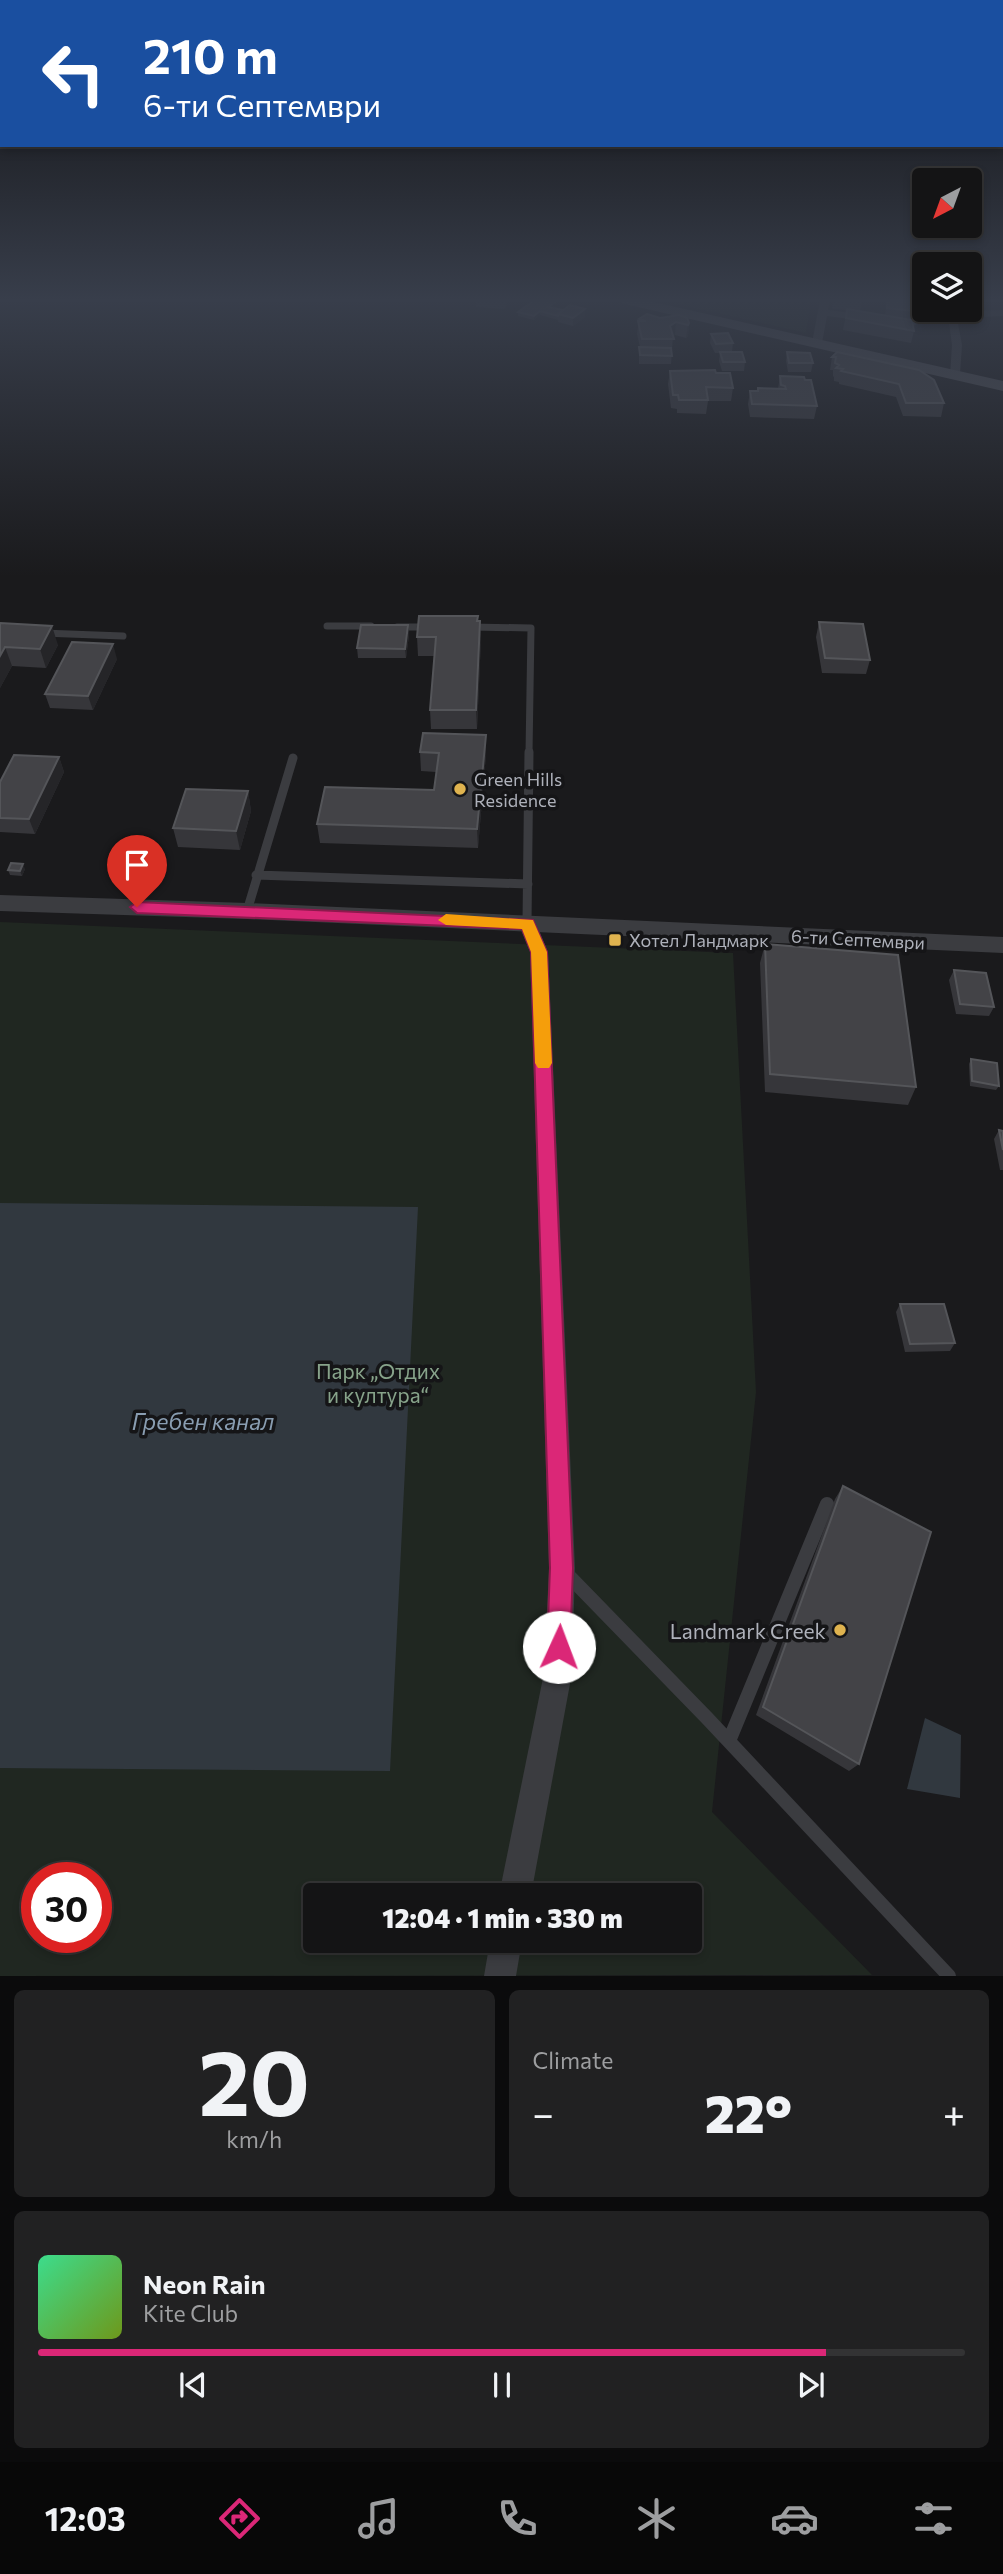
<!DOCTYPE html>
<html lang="en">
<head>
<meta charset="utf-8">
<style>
	:root { --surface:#141415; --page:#212122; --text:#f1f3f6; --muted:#9d9ea0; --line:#333334; --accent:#db2777 }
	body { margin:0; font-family:Commissioner,sans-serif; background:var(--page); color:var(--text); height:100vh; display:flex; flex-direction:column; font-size:26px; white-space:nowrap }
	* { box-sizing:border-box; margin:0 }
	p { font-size:23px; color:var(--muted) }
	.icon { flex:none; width:38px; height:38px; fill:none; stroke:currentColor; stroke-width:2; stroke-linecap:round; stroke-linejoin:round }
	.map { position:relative; height:1976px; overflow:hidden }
	.details { display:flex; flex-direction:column; gap:14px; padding:14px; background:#0b0b0c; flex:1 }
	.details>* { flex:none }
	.hud { position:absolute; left:0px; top:0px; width:1004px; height:147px; box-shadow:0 4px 10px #0003,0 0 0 2px var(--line); background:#1a4fa0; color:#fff; overflow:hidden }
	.needle { width:46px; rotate:221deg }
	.controls { position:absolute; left:912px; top:168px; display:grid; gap:14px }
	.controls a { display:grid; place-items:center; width:70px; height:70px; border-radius:7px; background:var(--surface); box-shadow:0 4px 10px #0003,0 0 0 2px var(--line); font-size:35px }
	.speed { position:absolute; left:21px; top:1862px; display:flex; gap:14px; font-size:35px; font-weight:700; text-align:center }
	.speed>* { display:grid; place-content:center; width:91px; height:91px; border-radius:50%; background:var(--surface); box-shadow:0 4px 10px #0003,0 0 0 2px var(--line); line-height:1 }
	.speed .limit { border:10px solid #d22; background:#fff; color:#111 }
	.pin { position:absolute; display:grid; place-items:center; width:60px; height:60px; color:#fff; margin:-72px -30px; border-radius:50% 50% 50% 0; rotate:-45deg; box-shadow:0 0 7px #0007 }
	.pin .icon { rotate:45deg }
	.me { position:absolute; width:77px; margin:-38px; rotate:2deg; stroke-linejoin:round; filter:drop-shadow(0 0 5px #0008) }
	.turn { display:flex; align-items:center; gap:24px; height:147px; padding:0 28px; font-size:32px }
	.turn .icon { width:91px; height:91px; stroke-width:2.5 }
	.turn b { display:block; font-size:49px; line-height:60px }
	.big { font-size:52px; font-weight:800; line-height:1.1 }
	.details .card { flex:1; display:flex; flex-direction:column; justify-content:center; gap:10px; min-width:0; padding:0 24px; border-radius:10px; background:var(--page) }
	.details .dial { align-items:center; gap:0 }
	.dial b { font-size:91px; line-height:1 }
	.song { display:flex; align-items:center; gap:21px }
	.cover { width:84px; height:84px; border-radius:10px; background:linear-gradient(135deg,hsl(150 70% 55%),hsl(80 70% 35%)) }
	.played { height:7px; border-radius:4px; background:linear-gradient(90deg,var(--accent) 85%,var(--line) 85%) }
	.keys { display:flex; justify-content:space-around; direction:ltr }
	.heat { display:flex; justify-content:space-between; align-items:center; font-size:38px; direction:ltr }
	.details .tiles { flex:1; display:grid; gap:14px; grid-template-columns:1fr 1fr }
	.card:last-child { grid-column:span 2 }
	.trip { position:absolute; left:303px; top:1883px; width:399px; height:70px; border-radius:7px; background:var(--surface); box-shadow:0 4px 10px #0003,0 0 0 2px var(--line); font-weight:800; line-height:70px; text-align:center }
	.tabs { display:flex; height:112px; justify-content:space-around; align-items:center; background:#080808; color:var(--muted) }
	.tabs .icon { width:49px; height:49px }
	.tabs .active { color:var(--accent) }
	.tabs b { font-size:32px; color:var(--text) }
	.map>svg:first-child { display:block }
</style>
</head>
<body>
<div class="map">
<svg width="1003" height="1976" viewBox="0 0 1003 1976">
	<rect width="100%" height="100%" fill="#1a1a1c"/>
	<!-- green -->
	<path fill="#202721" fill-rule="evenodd" d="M678,300H811L806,333L677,304Z
		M0,922L733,953L756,1392L712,1812L872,1975L0,1976ZM37,1878H96V1937H37ZM315,1895H690V1941H315Z"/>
	<!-- water -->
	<path fill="#31383f" d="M0,1203L418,1207L390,1771L0,1768Z
		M925,1718L961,1735L960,1798L907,1789Z"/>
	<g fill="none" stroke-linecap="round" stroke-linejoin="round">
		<!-- service-far3 -->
		<path stroke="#3b3c40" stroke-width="6" d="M941,310L952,317"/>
		<!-- service-far2 -->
		<path stroke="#3b3c40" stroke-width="7" d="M327,626H371
			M397,627H430
			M470,627L531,628L529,753
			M42,633L123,636"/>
		<!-- service-far1 -->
		<path stroke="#3b3c40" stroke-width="9" d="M256,875L528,884
			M247,911L293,758
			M527,923L529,752"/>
		<!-- service -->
		<path stroke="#3b3c40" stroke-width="14" d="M567,1574L707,1718L949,1976
			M729,1741L827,1504"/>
		<!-- minor -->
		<path fill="#3b3c40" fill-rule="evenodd" d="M820,300H830L828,310L907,320L909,300H919L917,324L912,327L827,316L822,343L817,346L812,343Z
			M1003,310V316L957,318L962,345L960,374L950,376L952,345L948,315L956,311Z
			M527,916L534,918L548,952L575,1568L572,1673L531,1895H499L544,1673L549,1568L530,952L518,923L520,918Z
			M490,1941H522L516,1976H484Z"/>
		<!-- tertiary -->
		<path fill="#3b3c40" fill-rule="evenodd" d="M0,895L247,903L1003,937V953L247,919L0,911Z"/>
		<!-- secondary -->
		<path fill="#4a4b50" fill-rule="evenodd" d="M618,300H645L1003,381V391L625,304Z"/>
	</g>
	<!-- wall -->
	<path fill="#36363a" d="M476,300H508L505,309L476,307Z
		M833,300H862L860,311L853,310L885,316L887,300H914L913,311L911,319L901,318L914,331L911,343L843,330L847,310L832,309Z
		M555,306L553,308L585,317L573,326L558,322V320L540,315L534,320L518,316V312Z
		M660,318L689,323L688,336L686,338L675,335L673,336L671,364H639V347H640L637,334L639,319Z
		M711,334L733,343L732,352L745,362L744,371H722L719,361L720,353H715L710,343Z
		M787,352L813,363L811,372H788L786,361Z
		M837,352L944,403L941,417L903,416L896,397L839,384V382L834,381V377L833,376V370H830L832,357Z
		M670,371L716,373L733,388L731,401H708L706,414L677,413V409L671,408L668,384Z
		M780,376L817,406L814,419L750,417L748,404L750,391H757L758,388L778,389Z
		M478,621L481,639L477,729H431L430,710L434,656H418L417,637Z
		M819,622L870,660L866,674L822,673L816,637Z
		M0,623L58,645L46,668L12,666L0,688Z
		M408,625L409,635L406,658H358L357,648Z
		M117,659L93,710L50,708L45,694Z
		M486,735V754L478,848L320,843L317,824L434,790L436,772L421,771L420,752Z
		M59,757L64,772L35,834L0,832V782Z
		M248,791L251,811L240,850L178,847L173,828Z
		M25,869L22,876L10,875L8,870Z
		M765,944L916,1087L908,1105L765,1092L760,963Z
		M954,970L994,1007L989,1016L956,1014L949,980Z
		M971,1059L999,1086L996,1090L970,1086L969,1064Z
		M999,1130L1003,1131V1170H1000L994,1139Z
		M900,1304L955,1343L950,1351L905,1352L896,1312Z
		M843,1486L859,1764L849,1771L756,1715L835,1499Z"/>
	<!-- shaded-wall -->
	<path fill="#252528" d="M585,309V317L573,326V318Z
		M540,311V315L534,320V316Z
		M676,322L675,335L669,339L670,326Z
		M689,323L688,336L686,338L688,325Z
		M480,621L481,639L477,729L476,710Z
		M408,625L409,635L406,658L405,649Z
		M52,626L58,645L46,668L40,649Z
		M113,644L117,659L93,710L88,696Z
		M5,647L12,666L0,688V656Z
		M486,735V754L478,848L477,829Z
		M59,757L64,772L35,834L29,819Z
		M248,791L251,811L240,850L236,831Z
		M23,864L25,869L22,876L20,871Z"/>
	<!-- building -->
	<path fill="#434347" stroke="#545559" stroke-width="2" d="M535,300H548L555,302L548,307L563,310L558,314V316L540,311L534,316L518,312Z
		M887,300H914L913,311L887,308Z
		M570,305L585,309L573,318L558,314Z
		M847,309L912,320L914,331L846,318Z
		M647,314L660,318L679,315L687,318L689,323L688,325L676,322L670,326L674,339H642L638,321H646L639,319Z
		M728,333L733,343L716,344L711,334Z
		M639,347L671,348L672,356L640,355Z
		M720,352H742L745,362H723Z
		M787,352L810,353L813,363H789Z
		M837,352L919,370L934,380L944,403H906L899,384L841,371L843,369L836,368L839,365L835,363L836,357H832Z
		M715,370L716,373H730L733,388L706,387L708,400H679L678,395H673L670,371Z
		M780,376L804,377L805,380H811L817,406L752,404L750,391H758V388L786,389L785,386L781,385Z
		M419,616H478L477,621H480L476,710H430L436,637H417Z
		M819,622L863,624L870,660L825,658Z
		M0,623L52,626L40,649L5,647L0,656Z
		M361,625H408L405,649L357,648Z
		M72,642L113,644L88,696L45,694Z
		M423,733L486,735L477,829L317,824L325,787L434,790L439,753L420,752Z
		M14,755L59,757L29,819L0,818V782Z
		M186,789L248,791L236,831L173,828Z
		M11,863L23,864L20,871L8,870Z
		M765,944L898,955L916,1087L770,1074Z
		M954,970L986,973L994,1007L960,1004Z
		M971,1059L997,1063L999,1086L972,1081Z
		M999,1130L1003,1131V1150Z
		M900,1304H944L955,1343L910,1344Z
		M843,1486L931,1532L859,1764L763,1707Z"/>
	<!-- sky -->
	<linearGradient id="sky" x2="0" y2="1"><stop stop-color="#0e0e0f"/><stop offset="0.52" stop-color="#383e4b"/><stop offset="1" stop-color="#383e4b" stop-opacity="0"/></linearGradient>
	<rect width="1003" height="577" fill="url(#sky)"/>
	<!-- route -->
	<path fill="#db2777" stroke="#8e194d" stroke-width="2" d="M137,902L533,920L547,952L573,1568L570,1647L567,1655L559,1658L550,1655L547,1647L550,1568L531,952L522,929L137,913L130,907Z"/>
	<!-- slow -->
	<path fill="#f59e0b" d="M446,914L533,920L547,952L552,1063L549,1068H538L535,1063L531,952L522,929L446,925L438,920Z"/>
	<!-- markers -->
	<g fill="#dfb34f" stroke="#151517" stroke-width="2.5">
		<circle cx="460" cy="789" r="7"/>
		<rect x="608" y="933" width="14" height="14" rx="3.5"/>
		<circle cx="840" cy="1630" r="7"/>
	</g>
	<g text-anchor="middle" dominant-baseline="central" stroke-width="7" stroke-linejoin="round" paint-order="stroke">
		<!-- poi labels -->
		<g font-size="18" fill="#aeb1ba" stroke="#151517" text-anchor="start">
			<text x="474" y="779">Green Hills<tspan x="474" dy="21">Residence</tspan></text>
			<text x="629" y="940">Хотел Ландмарк</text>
		</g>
		<!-- street labels -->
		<g font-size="18" fill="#aeb1ba" stroke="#151517">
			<text transform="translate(858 939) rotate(3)">6-ти Септември</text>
		</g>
		<!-- near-park labels -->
		<g font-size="21" fill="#87a38a" stroke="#151517">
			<text x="378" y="1370">Парк „Отдих<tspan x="378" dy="24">и култура“</tspan></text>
		</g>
		<!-- near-poi labels -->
		<g font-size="21" fill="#aeb1ba" stroke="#151517" text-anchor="end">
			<text x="826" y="1630">Landmark Creek</text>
		</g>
		<!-- near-water labels -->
		<g font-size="23" font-style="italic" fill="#899db1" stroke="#151517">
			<text x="203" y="1421">Гребен канал</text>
		</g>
	</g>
</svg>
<div class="controls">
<a><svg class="needle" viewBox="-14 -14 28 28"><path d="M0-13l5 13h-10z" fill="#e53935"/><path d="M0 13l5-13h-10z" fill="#9d9ea0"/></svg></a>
<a><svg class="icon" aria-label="layers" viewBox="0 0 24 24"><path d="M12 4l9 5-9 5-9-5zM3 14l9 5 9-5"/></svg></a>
</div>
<div class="speed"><div class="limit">30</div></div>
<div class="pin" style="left:137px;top:907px;background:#d93025"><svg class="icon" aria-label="arrive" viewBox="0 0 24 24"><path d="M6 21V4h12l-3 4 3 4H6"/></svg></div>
<svg class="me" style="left:559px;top:1647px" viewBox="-20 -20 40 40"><circle r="19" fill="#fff"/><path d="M0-13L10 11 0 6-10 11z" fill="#db2777"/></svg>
<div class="trip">12:04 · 1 min · 330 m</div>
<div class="hud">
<div class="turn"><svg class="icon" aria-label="left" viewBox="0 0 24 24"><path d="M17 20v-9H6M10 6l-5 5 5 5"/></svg><div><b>210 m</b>6-ти Септември</div></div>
</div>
</div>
<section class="details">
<div class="tiles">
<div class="card dial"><b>20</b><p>km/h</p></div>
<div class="card"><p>Climate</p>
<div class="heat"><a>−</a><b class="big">22°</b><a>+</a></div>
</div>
<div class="card">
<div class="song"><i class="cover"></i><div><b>Neon Rain</b><p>Kite Club</p></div></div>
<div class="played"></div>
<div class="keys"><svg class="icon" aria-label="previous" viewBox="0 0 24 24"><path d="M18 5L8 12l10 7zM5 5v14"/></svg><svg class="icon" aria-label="pause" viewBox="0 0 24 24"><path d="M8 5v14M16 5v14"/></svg><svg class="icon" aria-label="next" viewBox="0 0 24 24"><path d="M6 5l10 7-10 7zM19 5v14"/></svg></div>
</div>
</div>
</section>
<nav class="tabs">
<b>12:03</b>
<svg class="icon active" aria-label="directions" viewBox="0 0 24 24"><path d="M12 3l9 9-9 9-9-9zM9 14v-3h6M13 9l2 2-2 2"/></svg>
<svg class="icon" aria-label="music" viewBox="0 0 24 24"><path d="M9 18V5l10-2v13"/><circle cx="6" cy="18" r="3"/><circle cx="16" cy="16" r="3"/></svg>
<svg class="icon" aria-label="phone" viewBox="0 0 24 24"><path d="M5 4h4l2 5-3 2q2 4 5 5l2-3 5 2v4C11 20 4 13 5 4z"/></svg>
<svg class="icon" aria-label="climate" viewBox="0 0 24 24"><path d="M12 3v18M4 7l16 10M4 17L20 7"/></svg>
<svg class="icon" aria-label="car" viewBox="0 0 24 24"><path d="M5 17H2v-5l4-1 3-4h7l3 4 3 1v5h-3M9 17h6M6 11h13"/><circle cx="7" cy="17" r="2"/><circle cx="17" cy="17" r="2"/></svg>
<svg class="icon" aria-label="filters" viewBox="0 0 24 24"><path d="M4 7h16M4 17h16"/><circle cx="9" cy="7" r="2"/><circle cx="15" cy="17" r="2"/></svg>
</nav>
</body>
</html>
